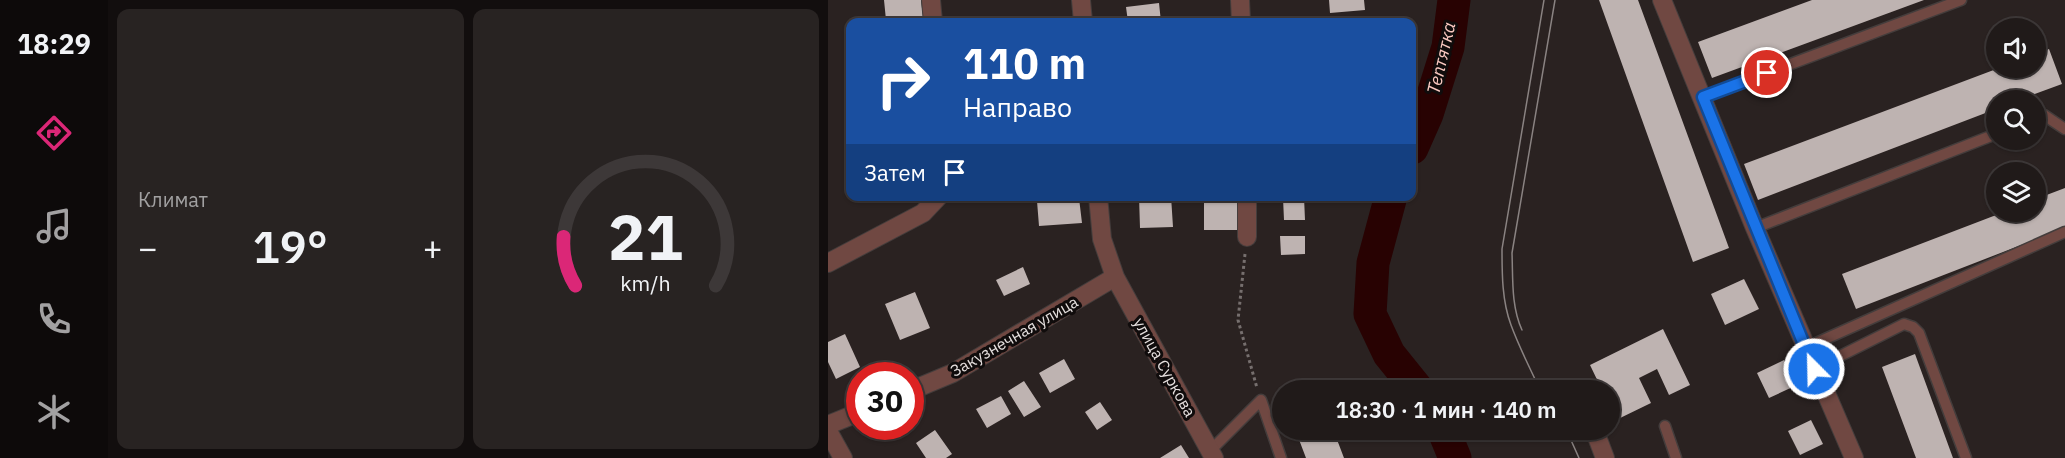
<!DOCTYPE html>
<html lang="ru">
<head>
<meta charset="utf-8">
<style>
	:root { --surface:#201a19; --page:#282322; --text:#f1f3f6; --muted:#a2a1a2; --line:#3d3838; --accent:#db2777 }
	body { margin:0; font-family:"IBM Plex Sans",sans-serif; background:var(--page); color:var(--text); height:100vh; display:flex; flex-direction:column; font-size:22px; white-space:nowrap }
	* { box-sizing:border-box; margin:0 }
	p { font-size:20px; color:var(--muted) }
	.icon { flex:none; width:33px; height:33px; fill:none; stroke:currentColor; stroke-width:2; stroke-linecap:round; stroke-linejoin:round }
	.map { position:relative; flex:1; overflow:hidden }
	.drawer { display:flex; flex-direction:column; gap:9px; padding:9px; background:#120e0e; width:720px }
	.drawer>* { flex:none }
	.top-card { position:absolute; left:18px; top:18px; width:570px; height:183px; border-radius:12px; box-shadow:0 2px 4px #0004,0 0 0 2px var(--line); background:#1a4fa0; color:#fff; overflow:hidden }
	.fabs { position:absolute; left:1158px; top:18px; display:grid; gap:12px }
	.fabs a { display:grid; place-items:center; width:60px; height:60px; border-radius:50%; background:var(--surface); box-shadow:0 2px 4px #0004,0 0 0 2px var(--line); font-size:30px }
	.speed { position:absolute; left:18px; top:362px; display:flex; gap:12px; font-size:30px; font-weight:700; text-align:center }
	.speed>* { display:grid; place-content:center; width:78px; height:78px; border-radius:50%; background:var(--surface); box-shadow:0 2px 4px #0004,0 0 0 2px var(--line); line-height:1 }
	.speed .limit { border:9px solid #d22; background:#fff; color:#111 }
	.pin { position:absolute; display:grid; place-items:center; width:51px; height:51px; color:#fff; margin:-26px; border:3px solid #fff; border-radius:50%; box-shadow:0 2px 6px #0007 }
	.me { position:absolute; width:66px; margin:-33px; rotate:337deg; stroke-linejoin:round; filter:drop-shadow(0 0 4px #0008) }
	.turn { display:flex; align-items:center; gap:21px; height:126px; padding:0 18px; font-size:27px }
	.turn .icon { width:78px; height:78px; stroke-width:2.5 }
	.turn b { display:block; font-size:42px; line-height:51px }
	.then { display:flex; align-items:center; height:57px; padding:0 18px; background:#0003; gap:12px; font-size:22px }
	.big { font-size:45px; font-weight:600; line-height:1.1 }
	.drawer .tile { flex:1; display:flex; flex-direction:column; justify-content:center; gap:9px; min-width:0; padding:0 21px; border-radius:12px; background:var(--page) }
	.drawer .dial { align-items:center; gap:0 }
	.dial svg { height:156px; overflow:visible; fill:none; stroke:var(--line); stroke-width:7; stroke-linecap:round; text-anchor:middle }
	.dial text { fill:var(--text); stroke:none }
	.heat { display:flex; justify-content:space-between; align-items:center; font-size:33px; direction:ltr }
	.drawer .tiles { flex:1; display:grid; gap:9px; grid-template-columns:repeat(2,1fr) }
	.trip { position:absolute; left:444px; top:380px; width:348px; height:60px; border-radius:30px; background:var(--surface); box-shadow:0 2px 4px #0004,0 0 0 2px var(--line); font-weight:600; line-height:60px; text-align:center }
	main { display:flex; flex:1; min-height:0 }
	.tabs { display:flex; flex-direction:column; width:108px; justify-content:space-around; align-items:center; background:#0d0a0a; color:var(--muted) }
	.tabs .icon { width:42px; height:42px }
	.tabs .on { color:var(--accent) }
	.tabs b { font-size:27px; color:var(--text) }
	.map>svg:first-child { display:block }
</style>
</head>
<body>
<main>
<nav class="tabs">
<b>18:29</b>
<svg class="icon on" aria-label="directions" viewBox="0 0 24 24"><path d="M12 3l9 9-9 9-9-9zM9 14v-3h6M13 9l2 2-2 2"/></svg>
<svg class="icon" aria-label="music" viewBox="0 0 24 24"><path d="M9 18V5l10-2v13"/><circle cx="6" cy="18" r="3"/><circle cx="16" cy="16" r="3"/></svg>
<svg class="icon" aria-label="phone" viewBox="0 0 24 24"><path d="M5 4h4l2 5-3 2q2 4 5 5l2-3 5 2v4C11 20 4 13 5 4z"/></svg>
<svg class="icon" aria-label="climate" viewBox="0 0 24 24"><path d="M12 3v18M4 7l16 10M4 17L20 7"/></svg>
</nav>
<section class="drawer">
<div class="tiles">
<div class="tile"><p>Климат</p>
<div class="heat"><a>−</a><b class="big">19°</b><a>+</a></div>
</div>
<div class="tile dial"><svg viewBox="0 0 100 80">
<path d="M14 69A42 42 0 1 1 86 69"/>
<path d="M14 69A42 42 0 0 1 8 44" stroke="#db2777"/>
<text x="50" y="56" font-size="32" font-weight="700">21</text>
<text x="50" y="72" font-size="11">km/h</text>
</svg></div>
</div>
</section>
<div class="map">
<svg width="1237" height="458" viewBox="0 0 1237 458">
	<rect width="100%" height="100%" fill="#2a2221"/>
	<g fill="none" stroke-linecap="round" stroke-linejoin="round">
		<!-- river -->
		<path stroke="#280202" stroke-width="33" d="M584,148L599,114L620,47L626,0
			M563,196L545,263L542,314L561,354L590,390
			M615,429L627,458"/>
	</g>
	<!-- building -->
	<path fill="#beb3b1" d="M56,0H93L95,17L58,20Z
		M501,0H536L537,10L502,13Z
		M771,0H810L901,248L865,262Z
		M984,0H1096L884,78L870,42Z
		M331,3L333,22H300L298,7Z
		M232,19L233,22H207V21Z
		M1221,49L1234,84L1190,100H1168V109L930,200L916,164L1171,68H1208V54Z
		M1237,188V228L1028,309L1014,274L1176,212H1208V199Z
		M311,196H343L345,227L312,228Z
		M476,197L477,220H456L455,198Z
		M251,198L254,223L211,226L209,201Z
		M376,201H410V230H376Z
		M452,236H477V254L453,255Z
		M195,267L202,284L176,296L168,280Z
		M916,279L931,309L897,325L883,294Z
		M87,292L102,328L72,340L57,304Z
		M835,329L862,385L841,395L829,369L811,378L823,403L788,420L782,405V390H774L762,365Z
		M17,334L32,367L8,379L0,362V342Z
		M1087,354L1125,458H1088L1054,367Z
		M236,359L247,379L222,393L211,373Z
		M956,360L969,385L941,398L929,373Z
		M196,381L213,407L196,417L180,391Z
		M173,396L183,414L159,428L148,409Z
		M272,402L284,420L269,430L257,412Z
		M983,420L995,444L972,455L960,431Z
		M467,429H505L516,458H478Z
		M107,430L124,454L118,458H98L88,443Z
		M353,445L361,458H332Z"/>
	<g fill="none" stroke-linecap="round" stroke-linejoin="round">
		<defs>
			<path id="lane" d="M875,97L1133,0
				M1208,118L1216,115L1237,129
				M927,228L1168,134
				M977,348L1237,232
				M986,369L1076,324L1085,327L1091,333L1138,458
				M837,426L848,458
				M383,450L433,400L453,458"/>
			<path id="street" d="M103,0L105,22
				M253,0L255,22
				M412,0L413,22
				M834,0L927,228L1026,458
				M270,196L274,239L287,277L386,458
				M419,196V237
				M0,263L95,213L111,196
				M82,391L125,373L287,277
				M0,425L32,412
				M766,429L777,458
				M0,431L15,458"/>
		</defs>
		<!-- lane casing -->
		<use href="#lane" stroke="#443d3c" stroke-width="13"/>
		<!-- street casing -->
		<use href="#street" stroke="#443d3c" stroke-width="20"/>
		<!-- path -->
		<path stroke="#766f6e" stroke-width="3" stroke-dasharray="3 3" stroke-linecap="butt" d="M417,254L410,320L429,388"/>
		<!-- lane -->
		<use href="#lane" stroke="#704842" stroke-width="10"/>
		<!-- street -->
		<use href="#street" stroke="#704842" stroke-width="18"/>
		<!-- tram -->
		<path stroke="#8a8382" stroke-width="1.5" d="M694,330C683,306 685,278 684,253L727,0
			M712,390C702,368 691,347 683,325C674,301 674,274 674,249L716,0
			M738,429L751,458"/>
	</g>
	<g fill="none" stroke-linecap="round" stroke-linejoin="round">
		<defs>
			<path id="route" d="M939,73L875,97L986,369"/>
		</defs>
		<!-- route casing -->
		<use href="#route" stroke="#114b97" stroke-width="15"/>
		<!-- route -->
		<use href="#route" stroke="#1a73e8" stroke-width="10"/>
	</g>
	<g text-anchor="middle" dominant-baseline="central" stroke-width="6" stroke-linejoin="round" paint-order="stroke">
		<!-- street labels -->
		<g font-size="16" fill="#e6e0df" stroke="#100c0c">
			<text transform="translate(186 336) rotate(-30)">Закузнечная улица</text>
			<text transform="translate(337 367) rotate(61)">улица Суркова</text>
		</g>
		<!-- water labels -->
		<g font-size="18" font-style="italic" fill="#fac9c1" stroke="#100c0c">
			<text transform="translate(613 58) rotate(-77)">Тептятка</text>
		</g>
	</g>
</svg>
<div class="fabs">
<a><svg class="icon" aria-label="sound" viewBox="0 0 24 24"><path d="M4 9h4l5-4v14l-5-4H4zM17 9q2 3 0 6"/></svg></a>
<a><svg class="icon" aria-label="search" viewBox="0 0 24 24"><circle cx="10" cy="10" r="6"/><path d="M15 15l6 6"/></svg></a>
<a><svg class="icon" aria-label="layers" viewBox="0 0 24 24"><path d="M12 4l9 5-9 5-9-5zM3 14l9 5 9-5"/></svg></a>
</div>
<div class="speed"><div class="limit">30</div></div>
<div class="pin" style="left:939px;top:73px;background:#d93025"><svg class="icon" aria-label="arrive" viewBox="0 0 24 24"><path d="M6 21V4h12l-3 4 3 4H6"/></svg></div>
<svg class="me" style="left:986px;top:369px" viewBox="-20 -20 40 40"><circle r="17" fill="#1a73e8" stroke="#fff" stroke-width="3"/><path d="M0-11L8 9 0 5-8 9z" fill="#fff"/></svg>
<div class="trip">18:30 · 1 мин · 140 m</div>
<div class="top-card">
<div class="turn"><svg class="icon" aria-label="right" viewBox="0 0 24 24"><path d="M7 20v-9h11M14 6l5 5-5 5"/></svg><div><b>110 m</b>Направо</div></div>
<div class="then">Затем<svg class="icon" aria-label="arrive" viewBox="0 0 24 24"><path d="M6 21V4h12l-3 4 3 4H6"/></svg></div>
</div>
</div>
</main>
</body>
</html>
